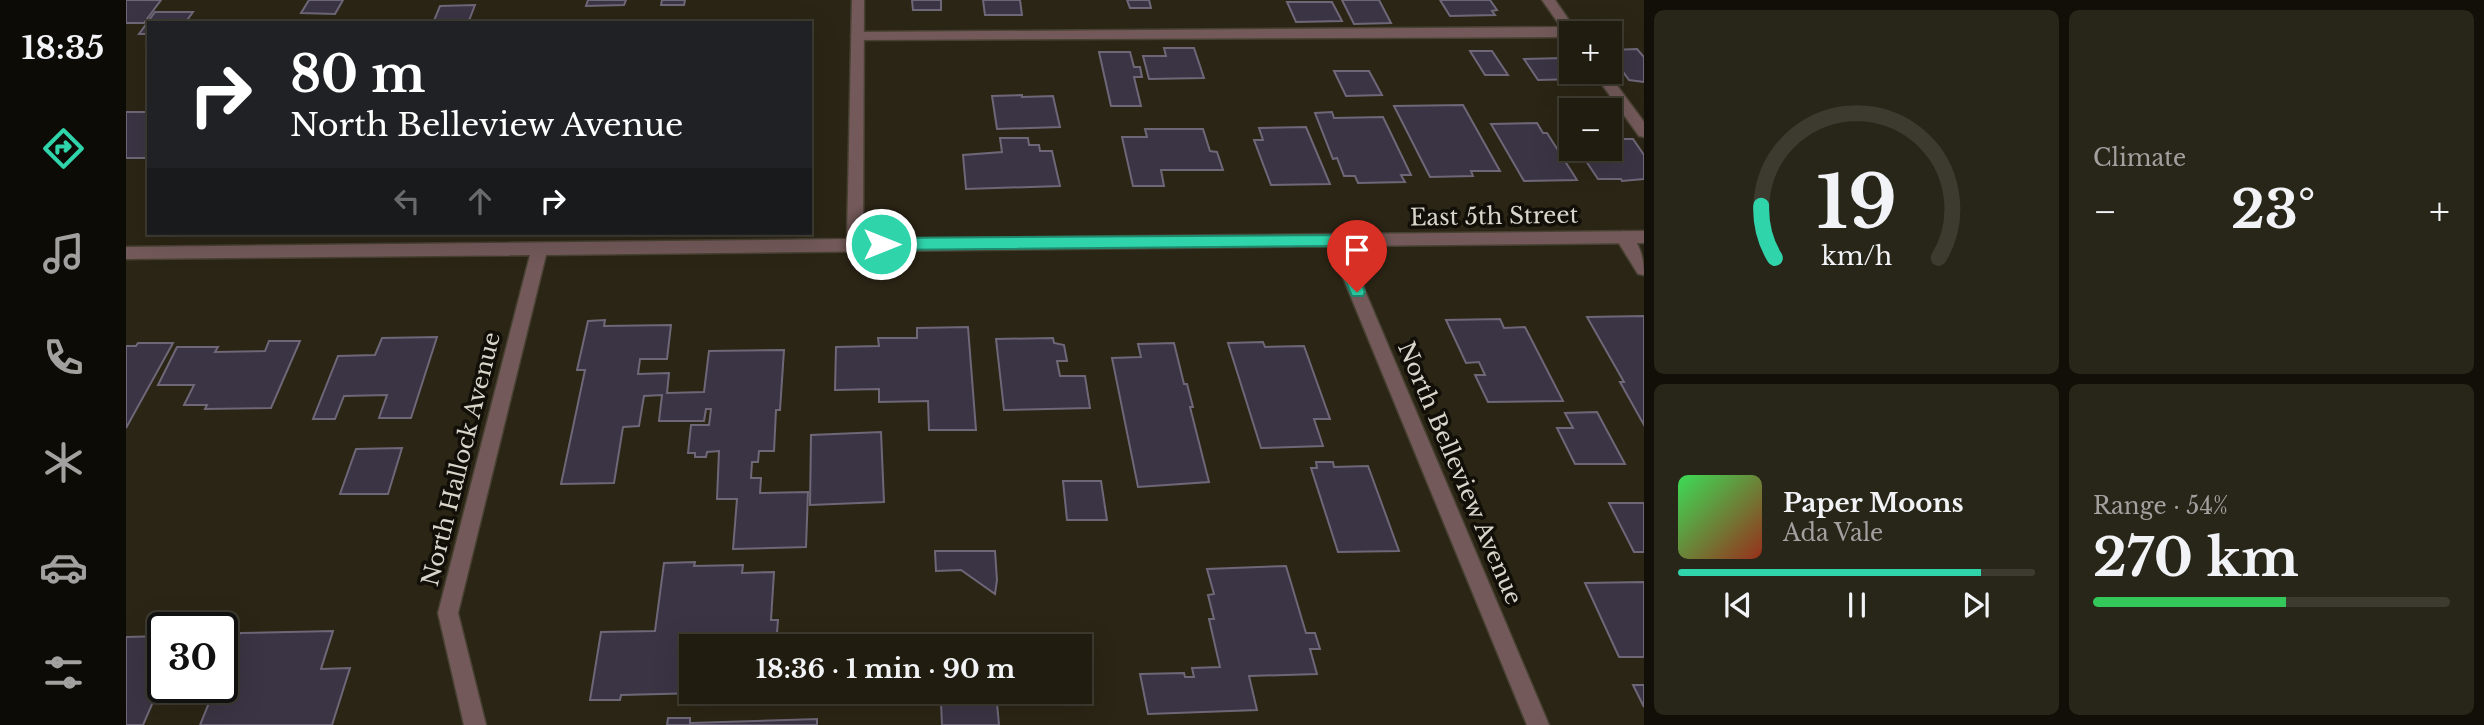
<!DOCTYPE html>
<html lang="en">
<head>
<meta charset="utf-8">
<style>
	:root { --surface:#201c10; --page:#282519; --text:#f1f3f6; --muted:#a2a19f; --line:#3d3a30; --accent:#2fd4aa }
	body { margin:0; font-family:"Libre Baskerville",serif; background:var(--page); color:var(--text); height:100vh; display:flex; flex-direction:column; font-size:26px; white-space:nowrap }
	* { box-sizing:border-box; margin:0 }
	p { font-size:23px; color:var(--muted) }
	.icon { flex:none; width:38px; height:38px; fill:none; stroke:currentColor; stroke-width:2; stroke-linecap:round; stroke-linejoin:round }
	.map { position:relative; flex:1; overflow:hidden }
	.panel { display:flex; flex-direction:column; gap:10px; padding:10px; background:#120f09; width:840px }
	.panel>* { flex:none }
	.banner { position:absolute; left:21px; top:21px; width:665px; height:214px; border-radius:0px; box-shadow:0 7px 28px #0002,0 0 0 2px var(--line); background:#202124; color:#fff; overflow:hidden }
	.fabs { position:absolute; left:1433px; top:21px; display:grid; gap:14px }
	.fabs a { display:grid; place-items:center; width:63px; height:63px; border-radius:0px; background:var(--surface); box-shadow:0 7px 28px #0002,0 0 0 2px var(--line); font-size:35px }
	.speed { position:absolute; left:21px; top:612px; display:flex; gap:14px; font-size:35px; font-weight:700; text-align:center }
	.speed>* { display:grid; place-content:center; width:91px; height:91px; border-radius:50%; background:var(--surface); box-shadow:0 7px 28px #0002,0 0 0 2px var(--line); line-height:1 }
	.speed .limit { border:4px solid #111; border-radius:10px; background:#fff; color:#111 }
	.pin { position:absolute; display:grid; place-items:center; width:60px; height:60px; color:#fff; margin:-72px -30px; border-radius:50% 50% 50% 0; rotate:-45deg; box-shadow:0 0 7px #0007 }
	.pin .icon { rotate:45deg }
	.me { position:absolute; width:77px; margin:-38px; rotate:90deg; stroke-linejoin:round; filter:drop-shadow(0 0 5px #0008) }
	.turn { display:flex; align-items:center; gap:24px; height:147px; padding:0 28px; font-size:32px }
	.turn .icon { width:91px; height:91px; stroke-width:2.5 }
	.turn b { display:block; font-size:49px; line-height:60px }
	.lanes { display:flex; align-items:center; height:66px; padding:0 28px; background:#0003; justify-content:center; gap:35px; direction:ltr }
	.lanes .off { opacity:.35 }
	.big { font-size:52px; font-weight:700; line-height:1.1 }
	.panel .card { flex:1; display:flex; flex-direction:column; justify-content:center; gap:10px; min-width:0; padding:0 24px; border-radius:10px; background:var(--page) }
	.panel .dial { align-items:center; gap:0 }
	.dial svg { height:182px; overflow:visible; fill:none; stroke:var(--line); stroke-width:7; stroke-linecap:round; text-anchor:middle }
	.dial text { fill:var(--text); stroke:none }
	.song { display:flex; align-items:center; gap:21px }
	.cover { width:84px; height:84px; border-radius:10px; background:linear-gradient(135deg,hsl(130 70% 55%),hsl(10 70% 35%)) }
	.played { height:7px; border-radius:4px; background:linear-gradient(90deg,var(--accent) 85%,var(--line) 85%) }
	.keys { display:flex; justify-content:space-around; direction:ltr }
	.heat { display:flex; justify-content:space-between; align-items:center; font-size:38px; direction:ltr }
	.charge { height:10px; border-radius:5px; background:linear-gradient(90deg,#34c759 54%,var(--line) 0) }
	.panel .tiles { flex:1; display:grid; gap:10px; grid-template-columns:repeat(2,1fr) }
	.trip { position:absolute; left:553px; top:634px; width:413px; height:70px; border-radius:0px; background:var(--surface); box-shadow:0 7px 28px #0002,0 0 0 2px var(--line); font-weight:700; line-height:70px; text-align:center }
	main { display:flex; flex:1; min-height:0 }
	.tab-bar { display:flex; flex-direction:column; width:126px; justify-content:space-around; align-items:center; background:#0d0b06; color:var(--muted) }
	.tab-bar .icon { width:49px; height:49px }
	.tab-bar .on { color:var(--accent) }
	.tab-bar b { font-size:32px; color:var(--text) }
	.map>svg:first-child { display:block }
</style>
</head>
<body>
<main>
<nav class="tab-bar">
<b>18:35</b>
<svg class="icon on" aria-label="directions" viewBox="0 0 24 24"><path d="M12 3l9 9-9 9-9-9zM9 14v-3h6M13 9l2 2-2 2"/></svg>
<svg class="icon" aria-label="music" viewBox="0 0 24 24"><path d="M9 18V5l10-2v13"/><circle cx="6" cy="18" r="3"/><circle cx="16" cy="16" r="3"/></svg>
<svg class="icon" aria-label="phone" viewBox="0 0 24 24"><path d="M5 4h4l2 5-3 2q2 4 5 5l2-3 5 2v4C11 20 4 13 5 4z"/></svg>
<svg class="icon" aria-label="climate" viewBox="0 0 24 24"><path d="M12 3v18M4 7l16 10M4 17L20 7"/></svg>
<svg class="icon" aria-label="car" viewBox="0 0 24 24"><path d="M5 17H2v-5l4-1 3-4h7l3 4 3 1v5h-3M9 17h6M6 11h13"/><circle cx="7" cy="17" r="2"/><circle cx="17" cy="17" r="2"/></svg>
<svg class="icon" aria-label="filters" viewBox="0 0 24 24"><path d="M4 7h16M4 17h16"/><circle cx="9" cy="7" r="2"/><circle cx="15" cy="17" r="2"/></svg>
</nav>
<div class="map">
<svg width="1518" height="725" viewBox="0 0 1518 725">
	<rect width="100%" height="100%" fill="#2b2515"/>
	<!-- building -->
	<path fill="#3b3444" stroke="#6e6778" stroke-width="2" d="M0,0H35L18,23H0Z
		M183,0H217L209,14L175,13Z
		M462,0H500L498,5L460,6Z
		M536,0H559L558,5H535Z
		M786,0H815V10H787Z
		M857,0H894L896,15H859Z
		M1001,0H1023L1025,8H1004Z
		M1216,0H1253L1265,23L1228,24Z
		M1314,0H1364L1371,10L1366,11L1369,15L1324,16Z
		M1161,2H1206L1216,21L1170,22Z
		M349,5L342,23H307L314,6Z
		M29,12H67L59,23H23V34H13Z
		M1038,48H1068L1078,78L1023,79L1017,56H1040Z
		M1511,49L1518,57V82L1503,80L1484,54V50Z
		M1344,51H1366L1382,75H1359Z
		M973,52H1004L1008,67H1014L1016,77H1008L1015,106H985Z
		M1438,58L1452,79L1412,80L1398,59Z
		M1208,71H1243L1256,95L1220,96Z
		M896,95V97L927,96L934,127L871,129L866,96Z
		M1337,105L1374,171H1345L1347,176L1304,177L1268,106Z
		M0,112H23V158H0Z
		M1206,112L1208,118L1257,117L1285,175H1275L1279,182L1232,183L1229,176H1218L1211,158L1207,159L1189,113Z
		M1411,123L1417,133H1421L1451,180L1398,181L1365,124Z
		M1180,127L1204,184L1145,185L1128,140H1137L1133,128Z
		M1019,129H1077L1084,151L1091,152L1097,170H1035L1038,186H1007L996,137H1021Z
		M874,138H902L903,145H913L914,151H926L934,186L840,189L837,155L876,152Z
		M1484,139H1507L1518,155V179L1496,181L1495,179H1472L1452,149H1484Z
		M1518,316V425L1494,382H1498L1461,317Z
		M1374,319L1378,328L1399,327L1437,401L1362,402L1349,375H1359L1353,362L1340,363L1320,320Z
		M479,320L478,326L545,325L541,359H514L512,374L543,373L541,393L578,392L583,351L658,350L654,410H650L648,451H633L632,462H626L625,478H635L634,493L682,492L680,547L607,549L611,499H591L593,451L581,452L580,457H569V453H562L565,425H583L585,409H580L578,421H533L536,395L518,396L513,426L497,427L488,483L435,484L459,370H451L462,321Z
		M842,327L850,430H803L802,401L753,402V389L709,390L710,347L753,346L752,338H791V328Z
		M311,337L285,418H253L261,395L218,396L209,419H187L212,356L249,355L256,338Z
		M927,338L928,343L938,345L941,361H931L934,376H959L964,408L878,410L870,339Z
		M143,341H174L145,408L79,409L81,405H58L68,385H32L51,347H92L89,352L139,351Z
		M1137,342L1139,347L1178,346L1204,419H1188L1197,446L1135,448L1102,343Z
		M12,343H47L0,428V346H10Z
		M1048,343L1058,384H1061L1067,407H1064L1083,482L1012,487L986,358L1015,357L1012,344Z
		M1471,412L1499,464H1449L1431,428H1447L1439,413Z
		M755,432L758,502L684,505L685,435Z
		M276,448L262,494H214L230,449Z
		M1190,462H1207L1208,467L1242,466L1273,551L1212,552L1185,468H1191Z
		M937,481H975L981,520H941Z
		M1483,503H1518V552H1508Z
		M809,551H869L871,580L869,594L835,570L810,571Z
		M569,562L568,566L617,565L616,573L648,572L645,620H652L650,646H565V691L614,692L495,695L494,700H464L475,632L529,631L538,563Z
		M1160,566L1180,633H1189L1194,649H1184L1191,674L1123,676L1131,710L1022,714L1014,674L1058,673L1059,677H1068L1066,668L1094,667L1083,619H1088L1082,595L1088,594L1081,569Z
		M1518,582V657H1493L1459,583Z
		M207,631L195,669L224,668L206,725H74L89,688H96V669H100L114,633Z
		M37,636V679L17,725H0V637Z
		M1507,685H1518V707Z
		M815,703H871L873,725H816Z
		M542,718H564V723L691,719V725H541Z"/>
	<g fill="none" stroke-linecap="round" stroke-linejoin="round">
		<defs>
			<path id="service" d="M1416,0H1429L1452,33H1446V37L732,40L725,36L732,32L1435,27Z
				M1467,72H1481L1518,122V137L1513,136Z
				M1497,231C1514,237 1518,260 1518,275L1512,274L1489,237Z"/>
			<path id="minor" d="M726,0H738L737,239L1518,231V243L1220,246L1423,725H1401L1204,246L420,255L332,613L360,725H338L312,613L404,255L0,259V247L721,239Z"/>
		</defs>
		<!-- service casing -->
		<use href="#service" stroke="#474132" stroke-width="3"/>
		<!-- minor casing -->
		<use href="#minor" stroke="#474132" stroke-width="3"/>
		<!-- service -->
		<use href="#service" fill="#735959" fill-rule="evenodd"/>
		<!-- minor -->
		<use href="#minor" fill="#735959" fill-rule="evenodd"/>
	</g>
	<!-- route -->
	<path fill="#2fd4aa" stroke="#1f8a6e" stroke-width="2" d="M1210,235L1217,241L1239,292L1237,296H1226L1205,246L755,250L748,244L755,238Z"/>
	<g text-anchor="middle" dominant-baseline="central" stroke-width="7" stroke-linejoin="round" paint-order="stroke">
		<!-- street labels -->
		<g font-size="23" fill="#d9d5cb" stroke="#110f08">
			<text transform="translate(1368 216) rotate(-1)">East 5th Street</text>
			<text transform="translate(335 459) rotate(-76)">North Hallock Avenue</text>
			<text transform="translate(1334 473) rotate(67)">North Belleview Avenue</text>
		</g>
	</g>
</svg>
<div class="fabs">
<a>+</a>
<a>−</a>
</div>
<div class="speed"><div class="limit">30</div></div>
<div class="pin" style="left:1231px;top:292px;background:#d93025"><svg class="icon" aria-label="arrive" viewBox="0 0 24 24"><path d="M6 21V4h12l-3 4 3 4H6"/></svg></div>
<svg class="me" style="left:755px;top:244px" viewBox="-20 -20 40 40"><circle r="17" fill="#2fd4aa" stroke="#fff" stroke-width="3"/><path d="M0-11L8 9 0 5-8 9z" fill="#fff"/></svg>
<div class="trip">18:36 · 1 min · 90 m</div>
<div class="banner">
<div class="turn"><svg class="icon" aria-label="right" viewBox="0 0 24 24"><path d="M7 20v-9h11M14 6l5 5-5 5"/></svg><div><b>80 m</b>North Belleview Avenue</div></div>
<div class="lanes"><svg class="icon off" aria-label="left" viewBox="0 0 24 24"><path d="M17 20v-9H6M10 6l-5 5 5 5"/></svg><svg class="icon off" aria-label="ahead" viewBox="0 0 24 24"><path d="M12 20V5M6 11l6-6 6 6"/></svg><svg class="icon" aria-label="right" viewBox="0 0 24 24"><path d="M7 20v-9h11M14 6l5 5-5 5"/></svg></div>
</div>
</div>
<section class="panel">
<div class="tiles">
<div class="card dial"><svg viewBox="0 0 100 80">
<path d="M14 69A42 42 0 1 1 86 69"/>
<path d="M14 69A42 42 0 0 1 8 46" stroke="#2fd4aa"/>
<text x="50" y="56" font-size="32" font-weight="700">19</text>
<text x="50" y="72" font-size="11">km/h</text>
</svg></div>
<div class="card"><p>Climate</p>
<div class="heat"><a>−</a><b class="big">23°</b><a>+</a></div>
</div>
<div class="card">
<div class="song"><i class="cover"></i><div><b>Paper Moons</b><p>Ada Vale</p></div></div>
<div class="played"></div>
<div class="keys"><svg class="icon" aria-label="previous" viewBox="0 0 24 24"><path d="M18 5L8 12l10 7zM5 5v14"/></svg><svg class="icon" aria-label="pause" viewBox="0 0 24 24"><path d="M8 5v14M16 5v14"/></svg><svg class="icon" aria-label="next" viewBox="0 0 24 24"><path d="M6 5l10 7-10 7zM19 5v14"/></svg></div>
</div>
<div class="card"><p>Range · 54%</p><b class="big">270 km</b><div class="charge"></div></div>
</div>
</section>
</main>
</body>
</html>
